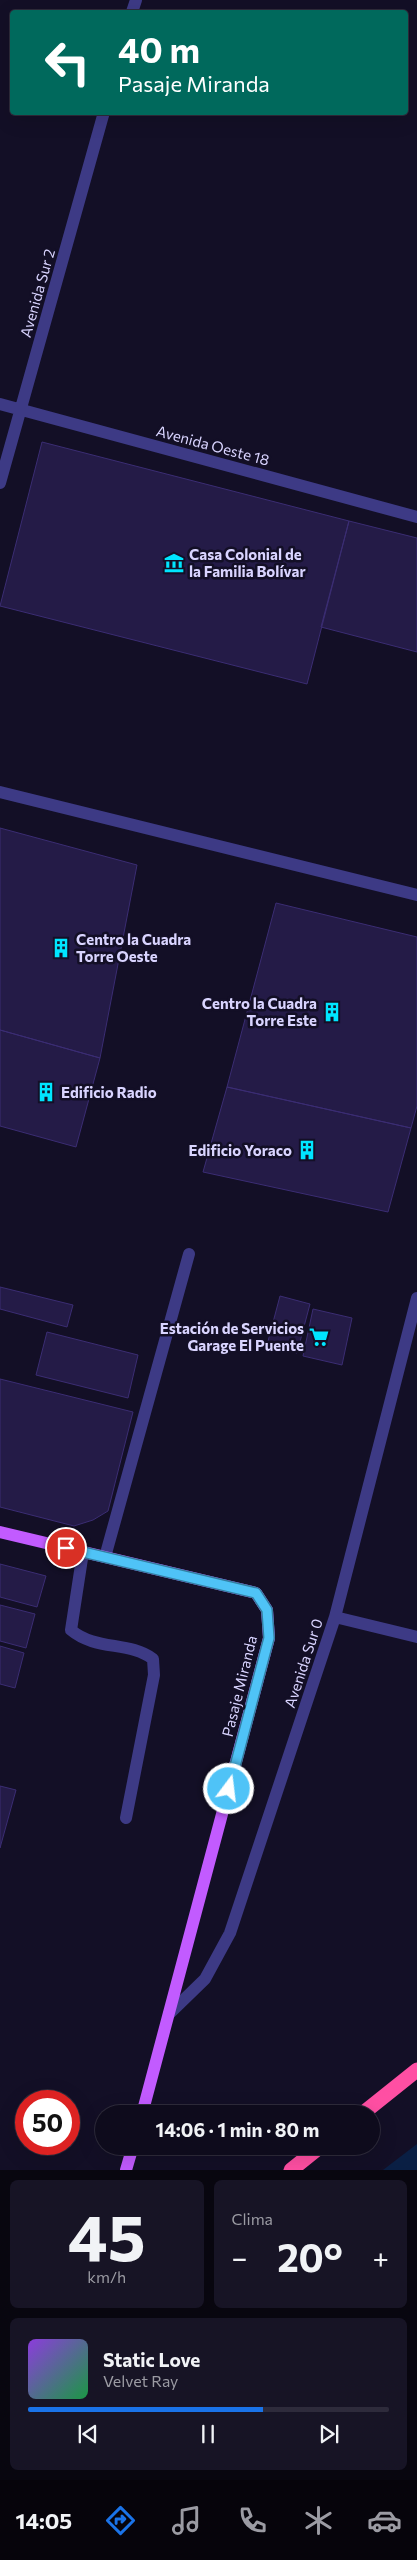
<!DOCTYPE html>
<html lang="es">
<head>
<meta charset="utf-8">
<style>
	:root { --surface:#0e0b1c; --page:#171425; --text:#f1f3f6; --muted:#9b9ba3; --line:#2e2b3b; --accent:#1a73e8 }
	body { margin:0; font-family:Commissioner,sans-serif; background:var(--page); color:var(--text); height:100vh; display:flex; flex-direction:column; font-size:19px; white-space:nowrap }
	* { box-sizing:border-box; margin:0 }
	p { font-size:16px; color:var(--muted) }
	.icon { flex:none; width:28px; height:28px; fill:none; stroke:currentColor; stroke-width:2; stroke-linecap:round; stroke-linejoin:round }
	.map { position:relative; height:2170px; overflow:hidden }
	.drawer { display:flex; flex-direction:column; gap:10px; padding:10px; background:#08060f; flex:1 }
	.drawer>* { flex:none }
	.banner { position:absolute; left:10px; top:10px; width:398px; height:105px; border-radius:5px; box-shadow:0 5px 20px #0002,0 0 0 1px var(--line); background:#00695c; color:#fff; overflow:hidden }
	.speed { position:absolute; left:15px; top:2090px; display:flex; gap:10px; font-size:25px; font-weight:700; text-align:center }
	.speed>* { display:grid; place-content:center; width:65px; height:65px; border-radius:50%; background:var(--surface); box-shadow:0 5px 20px #0002,0 0 0 1px var(--line); line-height:1 }
	.speed .limit { border:8px solid #d22; background:#fff; color:#111 }
	.pin { position:absolute; display:grid; place-items:center; width:42px; height:42px; color:#fff; margin:-21px; border:2px solid #fff; border-radius:50%; box-shadow:0 1px 5px #0007 }
	.me { position:absolute; width:55px; margin:-28px; rotate:15deg; stroke-linejoin:round; filter:drop-shadow(0 0 4px #0008) }
	.turn { display:flex; align-items:center; gap:18px; height:105px; padding:0 25px; font-size:22px }
	.turn .icon { width:65px; height:65px; stroke-width:2.5 }
	.turn b { display:block; font-size:35px; line-height:42px }
	.big { font-size:38px; font-weight:700; line-height:1.1 }
	.drawer .tile { flex:1; display:flex; flex-direction:column; justify-content:center; gap:8px; min-width:0; padding:0 18px; border-radius:8px; background:var(--page) }
	.drawer .dial { align-items:center; gap:0 }
	.dial b { font-size:65px; line-height:1 }
	.song { display:flex; align-items:center; gap:15px }
	.cover { width:60px; height:60px; border-radius:8px; background:linear-gradient(135deg,hsl(270 70% 55%),hsl(140 70% 35%)) }
	.played { height:5px; border-radius:2px; background:linear-gradient(90deg,var(--accent) 65%,var(--line) 65%) }
	.keys { display:flex; justify-content:space-around; direction:ltr }
	.heat { display:flex; justify-content:space-between; align-items:center; font-size:28px; direction:ltr }
	.drawer .tiles { flex:1; display:grid; gap:10px; grid-template-columns:1fr 1fr }
	.tile:last-child { grid-column:span 2 }
	.trip { position:absolute; left:95px; top:2105px; width:285px; height:50px; border-radius:25px; background:var(--surface); box-shadow:0 5px 20px #0002,0 0 0 1px var(--line); font-weight:700; line-height:50px; text-align:center }
	.dock { display:flex; height:80px; justify-content:space-around; align-items:center; background:#06040b; color:var(--muted) }
	.dock .icon { width:35px; height:35px }
	.dock .on { color:var(--accent) }
	.dock b { font-size:22px; color:var(--text) }
	.map>svg:first-child { display:block }
</style>
</head>
<body>
<div class="map">
<svg width="417" height="2170" viewBox="0 0 417 2170">
	<rect width="100%" height="100%" fill="#130f26"/>
	<!-- water -->
	<path fill="#0a1f44" d="M417,2144V2170H383Z"/>
	<!-- building -->
	<path fill="#241b47" stroke="#3b2d73" d="M42,442L349,521L307,684L0,606Z
		M349,521L417,538V652L321,627Z
		M0,828L137,865L100,1058L0,1030Z
		M276,903L417,937V1106L411,1128L227,1087Z
		M0,1030L100,1058L76,1147L0,1126Z
		M227,1087L411,1128L388,1212L203,1172Z
		M0,1287L73,1305L67,1327L0,1309Z
		M280,1296L310,1304L297,1353L267,1345Z
		M313,1309L352,1318L342,1365L303,1356Z
		M47,1332L138,1355L128,1398L36,1375Z
		M0,1379L133,1412L108,1511L93,1520L74,1526L0,1507Z
		M0,1564L46,1576L37,1607L0,1597Z
		M0,1605L35,1614L26,1648L0,1641Z
		M0,1646L24,1653L15,1688L0,1684Z
		M0,1786L16,1790L0,1848Z"/>
	<g fill="none" stroke-linecap="round" stroke-linejoin="round">
		<!-- minor -->
		<path stroke="#3d3a85" stroke-width="12" d="M132,12L136,0
			M0,404L417,517
			M0,483L104,112
			M0,792L417,895
			M83,1552L71,1630C96,1651 129,1641 153,1659L154,1675L126,1818
			M105,1557L189,1254
			M335,1617L417,1637
			M169,2014L205,1979L230,1933L335,1617L417,1298"/>
		<!-- major -->
		<path stroke="#c25bff" stroke-width="12" d="M0,1532L256,1593L267,1610L269,1638L142,2114
			M126,2170L133,2146"/>
		<!-- highway -->
		<path stroke="#ff4fa3" stroke-width="15" d="M362,2114L417,2070
			M291,2170L321,2146"/>
	</g>
	<g fill="none" stroke-linecap="round" stroke-linejoin="round">
		<defs>
			<path id="route" d="M66,1548L256,1593L267,1610L269,1638L229,1789"/>
		</defs>
		<!-- route casing -->
		<use href="#route" stroke="#337fa1" stroke-width="12"/>
		<!-- route -->
		<use href="#route" stroke="#4fc3f7" stroke-width="9"/>
	</g>
	<!-- icons -->
	<defs>
		<symbol id="museum-bare" viewBox="-9 -9 18 18"><path d="M0-6L6-3V-2H-6V-3ZM-5-1h2V3h-2ZM-1-1h2V3h-2ZM3-1h2V3H3ZM-6 4H6V6H-6Z" fill="#00e5ff" stroke="#130f26" stroke-width="2.5" paint-order="stroke"/></symbol>
		<symbol id="building-bare" viewBox="-9 -9 18 18"><path d="M-4-6H4V6H1V3H-1V6H-4ZM-2.5-4.3h1.7v1.8h-1.7ZM.8-4.3h1.7v1.8H.8ZM-2.5-1h1.7V.8h-1.7ZM.8-1h1.7V.8H.8Z" fill="#00e5ff" stroke="#130f26" stroke-width="2.5" paint-order="stroke"/></symbol>
		<symbol id="supermarket-bare" viewBox="-9 -9 18 18"><path d="M-6-5.5h2.5l.6 2H6L4.5 2H-2.5L-4.4-4H-6ZM-1.5 3.2a1.3 1.3 0 1 0 .1 0ZM3 3.2a1.3 1.3 0 1 0 .1 0Z" fill="#00e5ff" stroke="#130f26" stroke-width="2.5" paint-order="stroke"/></symbol>
	</defs>
	<g fill-rule="evenodd">
		<use href="#museum-bare" x="160" y="549" width="28" height="28"/>
		<use href="#building-bare" x="47" y="934" width="28" height="28"/>
		<use href="#building-bare" x="318" y="998" width="28" height="28"/>
		<use href="#building-bare" x="32" y="1078" width="28" height="28"/>
		<use href="#building-bare" x="293" y="1136" width="28" height="28"/>
		<use href="#supermarket-bare" x="305" y="1323" width="28" height="28"/>
	</g>
	<g text-anchor="middle" dominant-baseline="central" stroke-width="5" stroke-linejoin="round" paint-order="stroke">
		<!-- street labels -->
		<g font-size="15" fill="#d9d4ff" stroke="#130f26">
			<text transform="translate(37 293) rotate(-74)">Avenida Sur 2</text>
			<text transform="translate(213 445) rotate(15)">Avenida Oeste 18</text>
			<text transform="translate(303 1663) rotate(-72)">Avenida Sur 0</text>
			<text transform="translate(239 1686) rotate(-76)">Pasaje Miranda</text>
		</g>
		<!-- poi labels -->
		<g font-size="15" font-weight="bold" fill="#d9d4ff" stroke="#130f26" text-anchor="start">
			<text x="189" y="554">Casa Colonial de<tspan x="189" dy="17">la Familia Bolívar</tspan></text>
			<text x="76" y="939">Centro la Cuadra<tspan x="76" dy="17">Torre Oeste</tspan></text>
			<text x="317" y="1003" text-anchor="end">Centro la Cuadra<tspan x="317" dy="17">Torre Este</tspan></text>
			<text x="61" y="1092">Edificio Radio</text>
			<text x="292" y="1150" text-anchor="end">Edificio Yoraco</text>
			<text x="304" y="1328" text-anchor="end">Estación de Servicios<tspan x="304" dy="17">Garage El Puente</tspan></text>
		</g>
	</g>
</svg>
<div class="speed"><div class="limit">50</div></div>
<div class="pin" style="left:66px;top:1548px;background:#d93025"><svg class="icon" aria-label="arrive" viewBox="0 0 24 24"><path d="M6 21V4h12l-3 4 3 4H6"/></svg></div>
<svg class="me" style="left:229px;top:1789px" viewBox="-20 -20 40 40"><circle r="17" fill="#4fc3f7" stroke="#fff" stroke-width="3"/><path d="M0-11L8 9 0 5-8 9z" fill="#fff"/></svg>
<div class="trip">14:06 · 1 min · 80 m</div>
<div class="banner">
<div class="turn"><svg class="icon" aria-label="left" viewBox="0 0 24 24"><path d="M17 20v-9H6M10 6l-5 5 5 5"/></svg><div><b>40 m</b>Pasaje Miranda</div></div>
</div>
</div>
<section class="drawer">
<div class="tiles">
<div class="tile dial"><b>45</b><p>km/h</p></div>
<div class="tile"><p>Clima</p>
<div class="heat"><a>−</a><b class="big">20°</b><a>+</a></div>
</div>
<div class="tile">
<div class="song"><i class="cover"></i><div><b>Static Love</b><p>Velvet Ray</p></div></div>
<div class="played"></div>
<div class="keys"><svg class="icon" aria-label="previous" viewBox="0 0 24 24"><path d="M18 5L8 12l10 7zM5 5v14"/></svg><svg class="icon" aria-label="pause" viewBox="0 0 24 24"><path d="M8 5v14M16 5v14"/></svg><svg class="icon" aria-label="next" viewBox="0 0 24 24"><path d="M6 5l10 7-10 7zM19 5v14"/></svg></div>
</div>
</div>
</section>
<nav class="dock">
<b>14:05</b>
<svg class="icon on" aria-label="directions" viewBox="0 0 24 24"><path d="M12 3l9 9-9 9-9-9zM9 14v-3h6M13 9l2 2-2 2"/></svg>
<svg class="icon" aria-label="music" viewBox="0 0 24 24"><path d="M9 18V5l10-2v13"/><circle cx="6" cy="18" r="3"/><circle cx="16" cy="16" r="3"/></svg>
<svg class="icon" aria-label="phone" viewBox="0 0 24 24"><path d="M5 4h4l2 5-3 2q2 4 5 5l2-3 5 2v4C11 20 4 13 5 4z"/></svg>
<svg class="icon" aria-label="climate" viewBox="0 0 24 24"><path d="M12 3v18M4 7l16 10M4 17L20 7"/></svg>
<svg class="icon" aria-label="car" viewBox="0 0 24 24"><path d="M5 17H2v-5l4-1 3-4h7l3 4 3 1v5h-3M9 17h6M6 11h13"/><circle cx="7" cy="17" r="2"/><circle cx="17" cy="17" r="2"/></svg>
</nav>
</body>
</html>
